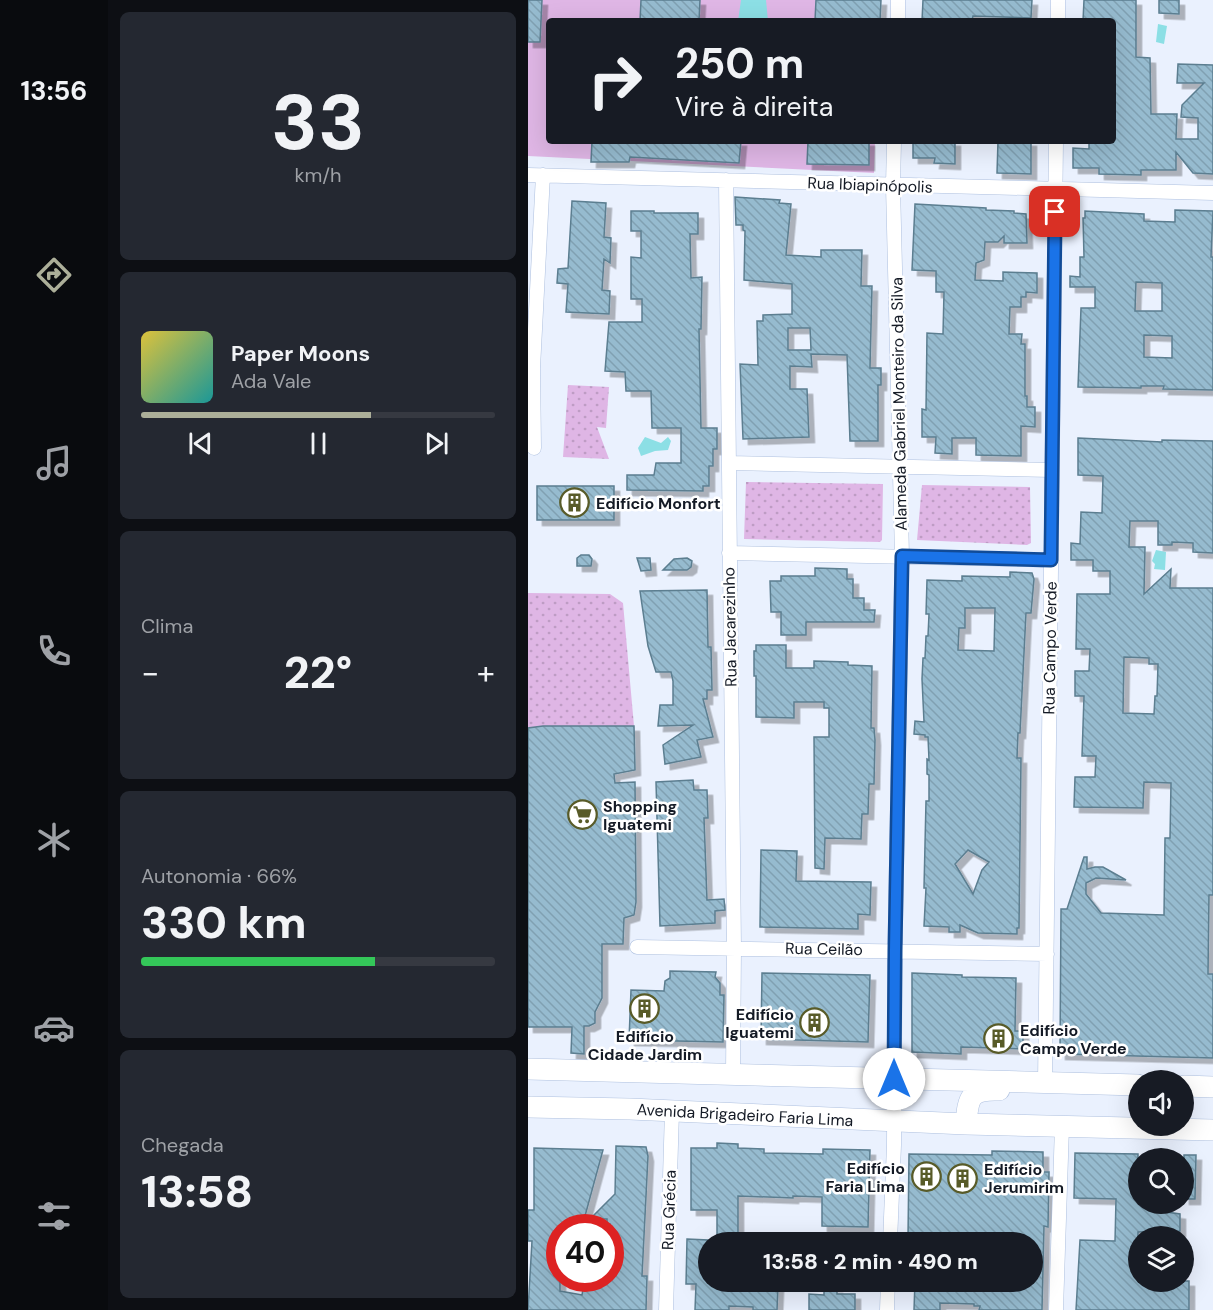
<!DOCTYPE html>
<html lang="pt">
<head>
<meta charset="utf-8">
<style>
	:root { --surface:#171b24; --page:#242831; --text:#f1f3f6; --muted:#9ea1a6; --line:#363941; --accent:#acaf99 }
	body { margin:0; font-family:"DM Sans",sans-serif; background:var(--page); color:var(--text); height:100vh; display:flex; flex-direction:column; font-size:22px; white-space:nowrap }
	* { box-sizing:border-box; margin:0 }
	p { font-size:20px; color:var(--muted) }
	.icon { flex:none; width:33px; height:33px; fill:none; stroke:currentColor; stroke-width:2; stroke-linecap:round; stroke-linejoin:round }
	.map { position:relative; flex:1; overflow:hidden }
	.details { display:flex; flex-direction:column; gap:12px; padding:12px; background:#0d0f14; width:420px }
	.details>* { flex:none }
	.hud { position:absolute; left:18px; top:18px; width:570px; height:126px; border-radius:6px; box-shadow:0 6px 24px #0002; background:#171b24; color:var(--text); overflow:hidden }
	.fabs { position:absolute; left:600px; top:1070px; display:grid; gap:12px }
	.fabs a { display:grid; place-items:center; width:66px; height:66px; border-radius:50%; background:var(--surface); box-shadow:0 6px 24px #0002; font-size:30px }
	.speed { position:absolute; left:18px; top:1214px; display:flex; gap:12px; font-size:30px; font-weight:700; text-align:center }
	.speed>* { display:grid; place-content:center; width:78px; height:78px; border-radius:50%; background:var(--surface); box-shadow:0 6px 24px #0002; line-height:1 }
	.speed .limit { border:9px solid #d22; background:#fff; color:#111 }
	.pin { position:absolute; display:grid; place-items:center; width:51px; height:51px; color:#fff; margin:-26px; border-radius:12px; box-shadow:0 3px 9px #0006 }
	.me { position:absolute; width:66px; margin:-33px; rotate:0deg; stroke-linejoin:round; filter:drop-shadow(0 0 4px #0008) }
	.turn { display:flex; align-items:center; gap:21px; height:126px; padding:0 30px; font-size:27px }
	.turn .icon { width:78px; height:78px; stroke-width:2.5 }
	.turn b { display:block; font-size:42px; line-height:51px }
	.big { font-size:45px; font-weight:800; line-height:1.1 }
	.details .card { flex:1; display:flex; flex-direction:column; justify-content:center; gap:9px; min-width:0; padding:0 21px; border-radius:9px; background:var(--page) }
	.details .dial { align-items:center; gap:0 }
	.dial b { font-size:78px; line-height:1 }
	.song { display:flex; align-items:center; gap:18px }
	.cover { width:72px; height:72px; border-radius:9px; background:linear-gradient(135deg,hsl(50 70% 55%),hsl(180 70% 35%)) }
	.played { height:6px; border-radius:3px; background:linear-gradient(90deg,var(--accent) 65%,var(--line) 65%) }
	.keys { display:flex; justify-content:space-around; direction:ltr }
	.heat { display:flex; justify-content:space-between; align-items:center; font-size:33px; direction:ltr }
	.charge { height:9px; border-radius:4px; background:linear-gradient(90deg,#34c759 66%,var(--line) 0) }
	.trip { position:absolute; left:170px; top:1232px; width:345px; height:60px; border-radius:30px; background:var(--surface); box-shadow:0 6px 24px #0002; font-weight:800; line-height:60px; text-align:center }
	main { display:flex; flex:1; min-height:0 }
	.dock { display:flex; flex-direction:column; width:108px; justify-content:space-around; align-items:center; background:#090b0e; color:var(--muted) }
	.dock .icon { width:42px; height:42px }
	.dock .current { color:var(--accent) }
	.dock b { font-size:27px; color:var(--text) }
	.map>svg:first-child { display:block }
</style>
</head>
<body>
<main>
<nav class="dock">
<b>13:56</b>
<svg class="icon current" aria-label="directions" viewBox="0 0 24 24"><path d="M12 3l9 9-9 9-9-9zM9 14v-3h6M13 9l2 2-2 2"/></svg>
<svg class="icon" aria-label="music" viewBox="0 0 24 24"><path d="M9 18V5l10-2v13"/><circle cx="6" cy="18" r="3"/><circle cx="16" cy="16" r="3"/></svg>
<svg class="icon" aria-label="phone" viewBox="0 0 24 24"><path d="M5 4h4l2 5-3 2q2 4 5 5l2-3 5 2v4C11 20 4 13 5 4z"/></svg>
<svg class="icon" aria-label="climate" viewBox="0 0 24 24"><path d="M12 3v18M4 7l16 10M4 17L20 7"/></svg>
<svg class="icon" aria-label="car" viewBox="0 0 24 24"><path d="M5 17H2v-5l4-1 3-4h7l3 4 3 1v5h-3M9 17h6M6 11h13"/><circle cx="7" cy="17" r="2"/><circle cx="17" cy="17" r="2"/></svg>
<svg class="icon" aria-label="filters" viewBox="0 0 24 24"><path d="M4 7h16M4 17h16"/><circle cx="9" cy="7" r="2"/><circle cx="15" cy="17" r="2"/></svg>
</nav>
<section class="details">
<div class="card dial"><b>33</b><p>km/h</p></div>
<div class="card">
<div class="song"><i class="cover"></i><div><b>Paper Moons</b><p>Ada Vale</p></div></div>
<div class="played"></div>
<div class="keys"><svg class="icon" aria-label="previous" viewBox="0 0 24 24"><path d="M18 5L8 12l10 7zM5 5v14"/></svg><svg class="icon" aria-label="pause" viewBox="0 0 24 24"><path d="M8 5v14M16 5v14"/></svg><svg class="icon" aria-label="next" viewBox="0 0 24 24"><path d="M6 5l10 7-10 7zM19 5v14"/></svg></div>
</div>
<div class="card"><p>Clima</p>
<div class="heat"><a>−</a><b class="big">22°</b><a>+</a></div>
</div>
<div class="card"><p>Autonomia · 66%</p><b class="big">330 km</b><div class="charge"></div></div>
<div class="card"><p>Chegada</p><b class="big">13:58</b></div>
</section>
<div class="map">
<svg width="685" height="1310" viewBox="0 0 685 1310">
	<defs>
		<pattern id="green-dots" width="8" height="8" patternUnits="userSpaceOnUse" patternTransform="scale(1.5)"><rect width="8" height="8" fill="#dfb6e5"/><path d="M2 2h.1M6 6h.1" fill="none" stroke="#be9cc4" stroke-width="1.8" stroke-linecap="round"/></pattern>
		<pattern id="building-back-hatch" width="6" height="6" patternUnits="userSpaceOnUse" patternTransform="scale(1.5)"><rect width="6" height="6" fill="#96bbcf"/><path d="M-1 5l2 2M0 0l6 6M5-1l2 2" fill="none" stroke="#80a0b2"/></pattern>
		<filter id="shadow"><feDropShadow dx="5.5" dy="5.5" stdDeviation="0" flood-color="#0004"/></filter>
	</defs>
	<rect width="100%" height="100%" fill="#eaf1fe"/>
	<!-- green -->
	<path fill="url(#green-dots)" d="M40,385L81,387L78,428L69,427L81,459L35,457Z
		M218,482L355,484L354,540L352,542L216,539Z
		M394,485L502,487L503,543L499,545L389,540Z
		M0,593L82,594L95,603L106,726L0,727Z"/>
	<!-- pitch -->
	<path fill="#dfb6e5" d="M0,0H353V21H21V141H347L346,173L0,156Z"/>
	<!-- water -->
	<path fill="#8cdfe5" d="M213,0H238L240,21H210Z
		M630,24L639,26L636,44L628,42Z
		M117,437L133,443L140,437L143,441L140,450L127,451L113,456L110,448Z
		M628,550L638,552L637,570L626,569L627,564L624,561Z"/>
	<!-- building -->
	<path fill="url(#building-back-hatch)" stroke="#5b7e90" stroke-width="1.5" fill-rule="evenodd" filter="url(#shadow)" d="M0,0H14L12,42H0Z
		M113,0H172L171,21H112Z
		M288,0H353L352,21H287Z
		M395,0H504L503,18L445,16L444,21H394Z
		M556,0H608V57L622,58L623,114H649L648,139H670V118L653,117L654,105L676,83H649L650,64L685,65V174L665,173L648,152V170H613V175L571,174V168H545V148L561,149V141H585V21H555Z
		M631,0H651V14L631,13Z
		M64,141H213L211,163L102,157L101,162H63Z
		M280,141H341V165L279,164Z
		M385,141H427V164L406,163L407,158H385Z
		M470,141H503V174L469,173Z
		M207,197L252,200L251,203L263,204L258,255L293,257V250H334L333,286H344L342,368H353V385H350V441H322L319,355L283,354L284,367L262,366V389H279L281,437L215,439L212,364L230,365L229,321H235V315L264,314V284L216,280L217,231L215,230V225H208ZM260,328H282L283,350H260Z
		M44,201L78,203L76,237L83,238L82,263L76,259L74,290L82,291L81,314L38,312L40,284L29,283L30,269L40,268Z
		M387,204L458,208V210L486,211V213L498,214L499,243H476V236L470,242H457L456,260L448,263L447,280L475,281V272L509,273V293L498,292V297H493V307H482L481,334H494L493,344H497V396H499V407H507V427L493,426V456L448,455V438H424V454L407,453L408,437H394V409L398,410L399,333L415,334L416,292H408V271L384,270Z
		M647,210L685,211L683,257H685V390L635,389L636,386H613V388L550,387L553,308H567V287H542V276L552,277V257H556L555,218H557V211L616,214V221L647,222ZM608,282L634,283V311H607ZM616,335L644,336V358L616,357Z
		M103,211H126V213H170V234H162L163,278L174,277L173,329H171L173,428H189V449H185V466H181V486H175V491L99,490V475H126L128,463H153V428H124L123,391H98L97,372L77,371L81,322H114V299H103V257L113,258V231H103Z
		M550,438L634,442V440L685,441V553L665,552V543L644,542V545H630V521H602L601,547H617L616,594L643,569L642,588H685V895H681L680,974H685V1058L532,1054L533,909H539L556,857H559V869L567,867H575L598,880L568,878L558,883V894L573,913L636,915L637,838H642L643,783L616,782L615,808L546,807L547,777H567L568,756H554L556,696H547V671H561L562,649H548L549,594H582V571H565V560H543V543L552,544L553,512L574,513L575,476L550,475ZM596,657L621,658V664H630L629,696H627L626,714L595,713Z
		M9,486H86V520H9Z
		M53,555H61L64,559L63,566H49V558Z
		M109,558H122L123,570L113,571Z
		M159,558L164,561L163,567L159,570H135L146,559Z
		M287,568L319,569V579H325V598H336V610H347L346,622H278V635H253V612H243L242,581H253V576H287Z
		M482,572L504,573L506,579L503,613H498L492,733H490L489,758H493L491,928H489V934L450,933L432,925V932H421V927L396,926L398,888H396L398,801H401V775L399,774V759L401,760L400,737H397V735L386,734L387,721L396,722L394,679L395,658H397L398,636H400L401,614H398L399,580L434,581V576L482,577ZM437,608H467L466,651L430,650L431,628H437ZM440,850L461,862L454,870L445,894L427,864Z
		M179,590L180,647H183L184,690H179V699H175L185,737L169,740L173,757L137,764L135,745L165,725L130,726L132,705H145V681L143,672H128L120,646L112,591Z
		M228,645H258V668H286V661L320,662V665L344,666L343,728H346L347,740L346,784H341L340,814H334L333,839L297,838L296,869L287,868L286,737H301V708H296V702H266V718L228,717V676H226V651H228Z
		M15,726H106L107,770L86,774L87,783L107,782L108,902L106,915L96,918L95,944H74V998L67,1012V1023L61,1026H56V1054L43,1053L44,1027H0V728Z
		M165,780L166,790H179L180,818H176L179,900L196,899L197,910L187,911V923L132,926L128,782Z
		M233,850L269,851L268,881L343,882L342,915L330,914V929L232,927Z
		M142,971L188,972L187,977L192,983V995H196L195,1042L101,1040L103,990L136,991L137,981L142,978Z
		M234,973L342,975L340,1042L233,1039Z
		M384,973L434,975V977L488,978L487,1031H495V1049L433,1047V1054L384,1052Z
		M189,1143L210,1144V1148L236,1149V1153L295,1154V1149L342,1150L340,1227L294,1226V1197L265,1196V1198L210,1196V1242H189V1210H163V1148H189Z
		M88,1146L118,1147L120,1156L114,1276H119L118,1310H0L4,1241H0V1210H6V1148L75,1150L54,1227H32V1291L54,1295L57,1278H82V1224H79V1219H62L87,1194Z
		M464,1151L515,1152V1172H521L520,1227L516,1226L514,1310H451L452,1306H446V1304L412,1303V1310H386L387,1281H443V1288L474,1289V1281H504V1242H475V1239L463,1238V1234L410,1233V1242H397V1238H380L381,1154L464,1155Z
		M547,1153L610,1154V1203H631L632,1211L652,1214V1231L610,1232V1281H661V1310H548L552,1240L587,1241L588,1199L546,1198Z
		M656,1155H668L667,1199H656Z
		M159,1239L180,1240V1281H184V1284L227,1286L233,1281H245L244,1286H250L249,1310H225V1307L201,1306V1310H167L168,1284H158Z
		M296,1288H309V1294H327V1310H281V1294L296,1295Z"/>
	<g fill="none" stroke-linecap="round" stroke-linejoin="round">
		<defs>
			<path id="minor" d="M370,21V0
				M530,21V0
				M0,175L685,193
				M198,180L206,948L205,1075
				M6,448L5,368L15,175
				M201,463L524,470
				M201,553L523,560
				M109,947L519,954
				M517,1083L528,141
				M362,1242L366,1145L367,950L374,556L365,186L366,141
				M138,1310L144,1111
				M359,1310L360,1281
				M528,1310L534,1126"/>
			<path id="highway" d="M0,1069L610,1085
				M656,1086L685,1087
				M0,1107L102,1109L438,1124L685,1130
				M438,1124C440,1097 442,1089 471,1090"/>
		</defs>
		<!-- minor casing -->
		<use href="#minor" stroke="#aec0df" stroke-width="15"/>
		<!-- highway casing -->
		<use href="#highway" stroke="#aec0df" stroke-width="22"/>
		<!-- minor -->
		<use href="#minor" stroke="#fff" stroke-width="14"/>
		<!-- highway -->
		<use href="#highway" stroke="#fff" stroke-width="21"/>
	</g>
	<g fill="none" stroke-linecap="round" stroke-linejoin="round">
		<defs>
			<path id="route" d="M366,1079L367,950L374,556L523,560L527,212"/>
		</defs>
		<!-- route casing -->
		<use href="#route" stroke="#114b97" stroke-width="15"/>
		<!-- route -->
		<use href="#route" stroke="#1a73e8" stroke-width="10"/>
	</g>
	<!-- icons -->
	<defs>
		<symbol id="building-ring" viewBox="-11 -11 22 22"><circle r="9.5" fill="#fff" stroke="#585b28" stroke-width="1.5"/><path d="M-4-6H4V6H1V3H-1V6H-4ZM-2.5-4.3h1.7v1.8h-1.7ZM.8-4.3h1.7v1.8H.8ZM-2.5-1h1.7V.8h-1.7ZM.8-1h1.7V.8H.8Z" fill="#585b28"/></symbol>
		<symbol id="supermarket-ring" viewBox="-11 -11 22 22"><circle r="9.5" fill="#fff" stroke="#585b28" stroke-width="1.5"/><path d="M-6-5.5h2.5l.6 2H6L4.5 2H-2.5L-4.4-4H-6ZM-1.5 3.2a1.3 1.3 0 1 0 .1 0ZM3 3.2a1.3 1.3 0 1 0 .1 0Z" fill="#585b28"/></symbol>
	</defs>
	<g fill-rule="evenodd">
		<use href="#building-ring" x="30" y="486" width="33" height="33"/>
		<use href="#supermarket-ring" x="38" y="798" width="33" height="33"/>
		<use href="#building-ring" x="100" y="992" width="33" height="33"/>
		<use href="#building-ring" x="270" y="1006" width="33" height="33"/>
		<use href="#building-ring" x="454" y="1022" width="33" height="33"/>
		<use href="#building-ring" x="382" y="1160" width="33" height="33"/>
		<use href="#building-ring" x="418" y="1162" width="33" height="33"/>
	</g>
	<g text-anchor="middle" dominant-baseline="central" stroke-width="5" stroke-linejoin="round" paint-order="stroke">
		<!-- street labels -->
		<g font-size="16" fill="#141a25" stroke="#fff">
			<text transform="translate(342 185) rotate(2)">Rua Ibiapinópolis</text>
			<text transform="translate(371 404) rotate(-91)">Alameda Gabriel Monteiro da Silva</text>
			<text transform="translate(202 627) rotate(-91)">Rua Jacarezinho</text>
			<text transform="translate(522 648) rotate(-89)">Rua Campo Verde</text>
			<text transform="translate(296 949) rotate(1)">Rua Ceilão</text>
			<text transform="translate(217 1115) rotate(3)">Avenida Brigadeiro Faria Lima</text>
			<text transform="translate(141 1210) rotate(-88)">Rua Grécia</text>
		</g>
		<!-- poi labels -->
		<g font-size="16" font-weight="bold" fill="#141a25" stroke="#fff" text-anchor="start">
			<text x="68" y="503">Edifício Monfort</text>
			<text x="75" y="806">Shopping<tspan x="75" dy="18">Iguatemi</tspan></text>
			<text x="266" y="1014" text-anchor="end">Edifício<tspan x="266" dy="18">Iguatemi</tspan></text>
			<text x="492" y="1030">Edifício<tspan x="492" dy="18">Campo Verde</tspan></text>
			<text x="117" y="1036" text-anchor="middle">Edifício<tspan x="117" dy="18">Cidade Jardim</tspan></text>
			<text x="377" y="1168" text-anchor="end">Edifício<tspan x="377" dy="18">Faria Lima</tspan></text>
			<text x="456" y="1169">Edifício<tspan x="456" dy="18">Jerumirim</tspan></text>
		</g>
	</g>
</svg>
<div class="fabs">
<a><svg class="icon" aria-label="sound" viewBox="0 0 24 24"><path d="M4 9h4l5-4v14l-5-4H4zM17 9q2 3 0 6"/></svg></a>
<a><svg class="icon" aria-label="search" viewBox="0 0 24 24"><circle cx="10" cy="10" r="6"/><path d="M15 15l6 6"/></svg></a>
<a><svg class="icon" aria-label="layers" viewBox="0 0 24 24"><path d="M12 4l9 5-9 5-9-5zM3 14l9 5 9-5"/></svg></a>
</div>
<div class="speed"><div class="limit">40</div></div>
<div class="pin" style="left:527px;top:212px;background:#d93025"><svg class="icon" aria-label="arrive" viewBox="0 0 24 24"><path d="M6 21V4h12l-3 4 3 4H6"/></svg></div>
<svg class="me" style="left:366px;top:1079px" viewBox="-20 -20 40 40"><circle r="19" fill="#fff"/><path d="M0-13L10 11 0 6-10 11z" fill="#1a73e8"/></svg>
<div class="trip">13:58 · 2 min · 490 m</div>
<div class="hud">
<div class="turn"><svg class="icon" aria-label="right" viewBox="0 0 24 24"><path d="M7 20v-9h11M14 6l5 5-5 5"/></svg><div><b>250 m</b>Vire à direita</div></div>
</div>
</div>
</main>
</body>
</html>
